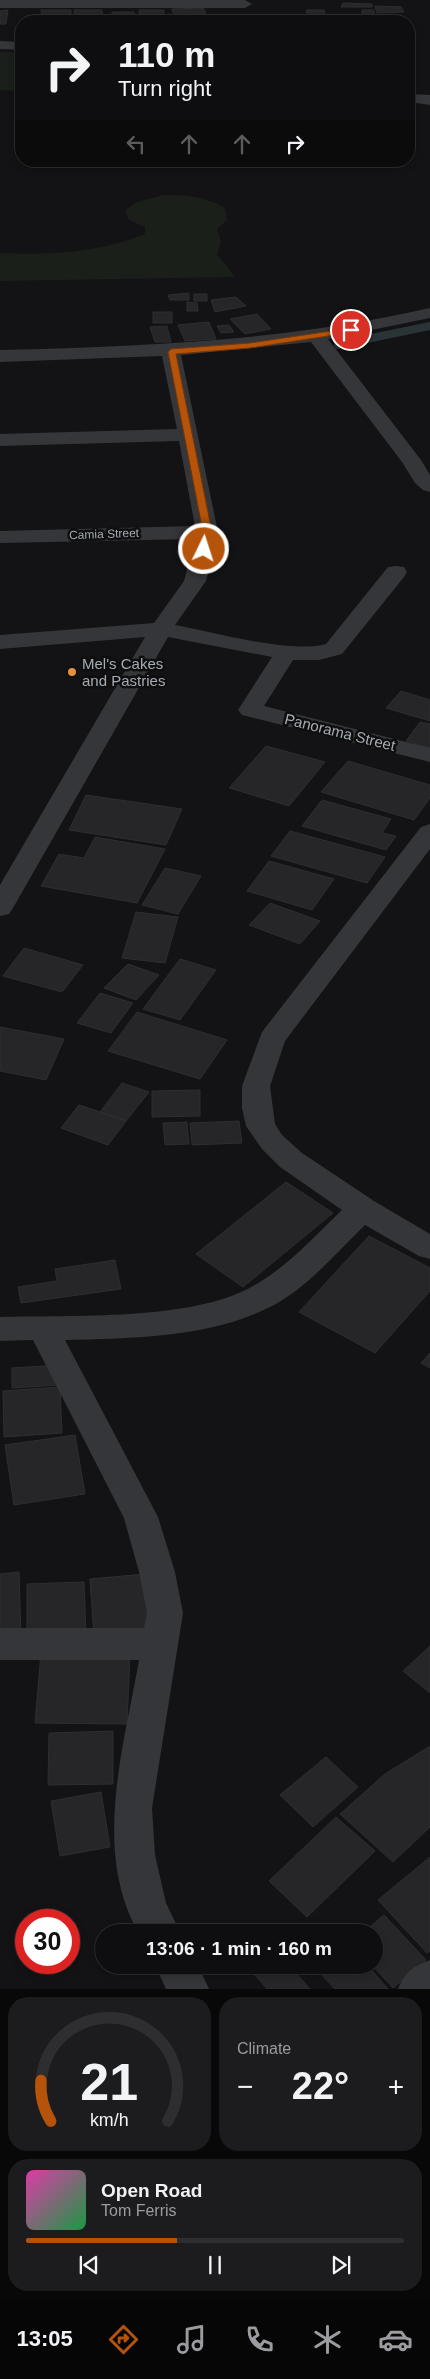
<!DOCTYPE html>
<html lang="en">
<head>
<meta charset="utf-8">
<style>
	:root { --surface:#0e0e10; --page:#1c1c1e; --text:#f1f3f6; --muted:#9b9c9f; --line:#2e2e30; --accent:#b45309 }
	body { margin:0; font-family:Arial,sans-serif; background:var(--page); color:var(--text); height:100vh; display:flex; flex-direction:column; font-size:19px; white-space:nowrap }
	* { box-sizing:border-box; margin:0 }
	p { font-size:16px; color:var(--muted) }
	.icon { flex:none; width:28px; height:28px; fill:none; stroke:currentColor; stroke-width:2; stroke-linecap:round; stroke-linejoin:round }
	.map { position:relative; height:1989px; overflow:hidden }
	.sheet { display:flex; flex-direction:column; gap:8px; padding:8px; background:#080809; flex:1 }
	.sheet>* { flex:none }
	.top-card { position:absolute; left:15px; top:15px; width:400px; height:152px; border-radius:20px; box-shadow:0 2px 8px #0003,0 0 0 1px var(--line); background:#0e0e10; color:var(--text); overflow:hidden }
	.speed { position:absolute; left:15px; top:1909px; display:flex; gap:10px; font-size:25px; font-weight:700; text-align:center }
	.speed>* { display:grid; place-content:center; width:65px; height:65px; border-radius:50%; background:var(--surface); box-shadow:0 2px 8px #0003,0 0 0 1px var(--line); line-height:1 }
	.speed .limit { border:8px solid #d22; background:#fff; color:#111 }
	.pin { position:absolute; display:grid; place-items:center; width:42px; height:42px; color:#fff; margin:-21px; border:2px solid #fff; border-radius:50%; box-shadow:0 1px 5px #0007 }
	.me { position:absolute; width:55px; margin:-28px; rotate:4deg; stroke-linejoin:round; filter:drop-shadow(0 0 4px #0008) }
	.turn { display:flex; align-items:center; gap:18px; height:105px; padding:0 20px; font-size:22px }
	.turn .icon { width:65px; height:65px; stroke-width:2.5 }
	.turn b { display:block; font-size:35px; line-height:42px }
	.lanes { display:flex; align-items:center; height:48px; padding:0 20px; background:#0003; justify-content:center; gap:25px; direction:ltr }
	.lanes .off { opacity:.35 }
	.big { font-size:38px; font-weight:700; line-height:1.1 }
	.sheet .widget { flex:1; display:flex; flex-direction:column; justify-content:center; gap:8px; min-width:0; padding:0 18px; border-radius:20px; background:var(--page) }
	.sheet .dial { align-items:center; gap:0 }
	.dial svg { height:130px; overflow:visible; fill:none; stroke:var(--line); stroke-width:7; stroke-linecap:round; text-anchor:middle }
	.dial text { fill:var(--text); stroke:none }
	.song { display:flex; align-items:center; gap:15px }
	.cover { width:60px; height:60px; border-radius:8px; background:linear-gradient(135deg,hsl(320 70% 55%),hsl(140 70% 35%)) }
	.played { height:5px; border-radius:2px; background:linear-gradient(90deg,var(--accent) 40%,var(--line) 40%) }
	.keys { display:flex; justify-content:space-around; direction:ltr }
	.heat { display:flex; justify-content:space-between; align-items:center; font-size:28px; direction:ltr }
	.sheet .tiles { flex:1; display:grid; gap:8px; grid-template-columns:1fr 1fr }
	.widget:last-child { grid-column:span 2 }
	.trip { position:absolute; left:95px; top:1924px; width:288px; height:50px; border-radius:25px; background:var(--surface); box-shadow:0 2px 8px #0003,0 0 0 1px var(--line); font-weight:700; line-height:50px; text-align:center }
	.dock { display:flex; height:80px; justify-content:space-around; align-items:center; background:#060606; color:var(--muted) }
	.dock .icon { width:35px; height:35px }
	.dock .on { color:var(--accent) }
	.dock b { font-size:22px; color:var(--text) }
	.map>svg:first-child { display:block }
</style>
</head>
<body>
<div class="map">
<svg width="430" height="1989" viewBox="0 0 430 1989">
	<rect width="100%" height="100%" fill="#131315"/>
	<!-- green -->
	<path fill="#1a1f19" d="M0,52H21V91L0,90Z
		M163,195C186,195 205,196 225,208L227,220L217,229L221,241L217,254L235,277L0,281V253C51,255 98,253 145,234V227L129,220L125,210L137,202Z"/>
	<g fill="none" stroke-linecap="round" stroke-linejoin="round">
		<!-- stream -->
		<path stroke="#2a3437" stroke-width="8" d="M338,345L430,326"/>
	</g>
	<!-- building -->
	<path fill="#262628" stroke="#2d2e30" d="M343,3L372,4V7H341Z
		M375,6L401,7L404,12L377,13Z
		M203,8L206,13L186,18H175L172,9Z
		M8,10L6,24H0V11Z
		M41,10H71V21H42Z
		M74,10H102L103,21H75Z
		M139,10H164V20L140,21Z
		M306,10H324L325,20H309Z
		M362,10H374V16H362Z
		M112,12H134L135,21H112Z
		M305,17V21H247L246,19Z
		M189,293V300H170L168,295Z
		M194,294H207V301H194Z
		M236,297L246,306L215,312L211,300Z
		M187,302L197,303L198,311H187Z
		M153,312H172V323H153Z
		M257,314L271,329L245,334L230,319Z
		M209,322L216,339L185,341L178,325Z
		M229,325L234,332L221,333L217,326Z
		M167,326L171,342H155L150,327Z
		M401,691L430,700V721L386,708Z
		M420,722L430,724V748L406,741Z
		M266,746L325,762L289,806L229,788Z
		M348,761L430,785V798L414,820L321,792Z
		M86,795L182,809L166,845L69,830Z
		M322,800L391,819L382,833L396,836L386,850L302,826Z
		M290,831L385,857L367,883L271,856Z
		M95,837L165,849L137,903L41,886L59,854L84,858Z
		M269,861L334,879L312,910L247,891Z
		M165,868L201,876L178,914L142,905Z
		M270,903L320,921L300,944L249,925Z
		M136,912L178,917L165,963L122,958Z
		M24,948L83,965L62,992L3,976Z
		M180,959L216,970L180,1020L143,1009Z
		M128,964L159,975L136,1000L104,988Z
		M100,993L133,1003L111,1033L77,1023Z
		M137,1012L227,1040L200,1079L108,1051Z
		M0,1027L64,1039L46,1080L0,1071Z
		M122,1083L149,1092L126,1121L100,1112Z
		M200,1090V1116L152,1117V1091Z
		M79,1105L100,1112L126,1121L108,1145L61,1128Z
		M239,1121L242,1143L192,1145L190,1123Z
		M187,1122L189,1144L165,1145L163,1123Z
		M286,1182L333,1213L243,1287L196,1254Z
		M369,1236L430,1268V1291L375,1353L299,1312Z
		M115,1260L121,1289L21,1303L18,1287L57,1281L55,1269Z
		M430,1353V1368L421,1363Z
		M59,1365V1385L12,1388V1368Z
		M60,1387L62,1433L4,1437L3,1391Z
		M75,1435L85,1494L14,1505L5,1445Z
		M19,1572L21,1638H0V1574Z
		M145,1574L151,1632L94,1637L90,1579Z
		M84,1582L86,1635L27,1638V1584Z
		M430,1646V1693L403,1671Z
		M41,1653L130,1654L127,1724L35,1723Z
		M113,1731V1784L48,1785L49,1733Z
		M430,1746V1827L393,1862L340,1814L385,1774Z
		M326,1757L358,1787L313,1827L280,1795Z
		M101,1792L110,1847L60,1856L51,1801Z
		M336,1817L375,1851L307,1917L269,1881Z
		M430,1857V1951L427,1953L378,1900Z
		M384,1915L426,1960L393,1988L372,1965H374V1932H364Z
		M253,1965H289L310,1989H267L249,1968Z
		M332,1965H367L388,1989H335L321,1974Z"/>
	<g fill="none" stroke-linecap="round" stroke-linejoin="round">
		<!-- minor -->
		<path fill="#343639" fill-rule="evenodd" d="M0,0H245L252,4L245,8H0Z
			M0,41L21,42V50L0,49Z
			M409,94L430,95V105L409,102Z
			M430,308V318L328,339L421,460L430,475V492L423,490L415,483L402,462L311,342L181,355L218,532L206,581L175,625C214,632 290,654 326,644L388,567L396,566L404,567L407,572L404,577L342,654L319,660H293L264,706L430,748V762L242,715L238,710L272,657L168,637L13,908L9,914L0,916V885L145,637L0,649V635L154,623L184,581L195,539L0,543V531L195,526L179,441L0,446V434L177,429L162,356L0,362V350C148,346 285,341 430,308Z
			M430,824V849L285,1041L270,1086L275,1124L282,1135L302,1153L374,1201L430,1234V1259L419,1256L365,1225C337,1252 309,1286 274,1305C211,1338 134,1338 65,1340L158,1517L175,1572L183,1613L152,1808L155,1855L166,1903L180,1932H138C92,1849 124,1747 139,1660H0V1628H144L147,1613L139,1572L124,1518L33,1340L0,1341V1317C69,1315 194,1321 253,1286C287,1267 314,1237 342,1210L280,1167L262,1149L246,1126L242,1108V1086L262,1032L421,827Z
			M430,1960V1989H398C406,1971 412,1967 430,1960Z
			M155,1965H198L209,1989H166Z"/>
	</g>
	<!-- route -->
	<path fill="#b45309" stroke="#753606" d="M351,328L355,330L354,332L250,348L176,354L212,532L209,549L201,551L203,532L168,352L171,349L250,343Z"/>
	<!-- markers -->
	<circle fill="#e88f38" stroke="#0e0e0f" stroke-width="2" cx="72" cy="672" r="5"/>
	<g text-anchor="middle" dominant-baseline="central" stroke-width="5" stroke-linejoin="round" paint-order="stroke">
		<!-- far-street labels -->
		<g font-size="12" fill="#a5acb4" stroke="#0e0e0f">
			<text transform="translate(104 534) rotate(-2)">Camia Street</text>
		</g>
		<!-- poi labels -->
		<g font-size="15" fill="#a5acb4" stroke="#0e0e0f" text-anchor="start">
			<text x="82" y="663">Mel's Cakes<tspan x="82" dy="17">and Pastries</tspan></text>
		</g>
		<!-- street labels -->
		<g font-size="15" fill="#a5acb4" stroke="#0e0e0f">
			<text transform="translate(340 732) rotate(14)">Panorama Street</text>
		</g>
	</g>
</svg>
<div class="speed"><div class="limit">30</div></div>
<div class="pin" style="left:351px;top:330px;background:#d93025"><svg class="icon" aria-label="arrive" viewBox="0 0 24 24"><path d="M6 21V4h12l-3 4 3 4H6"/></svg></div>
<svg class="me" style="left:204px;top:549px" viewBox="-20 -20 40 40"><circle r="17" fill="#b45309" stroke="#fff" stroke-width="3"/><path d="M0-11L8 9 0 5-8 9z" fill="#fff"/></svg>
<div class="trip">13:06 · 1 min · 160 m</div>
<div class="top-card">
<div class="turn"><svg class="icon" aria-label="right" viewBox="0 0 24 24"><path d="M7 20v-9h11M14 6l5 5-5 5"/></svg><div><b>110 m</b>Turn right</div></div>
<div class="lanes"><svg class="icon off" aria-label="left" viewBox="0 0 24 24"><path d="M17 20v-9H6M10 6l-5 5 5 5"/></svg><svg class="icon off" aria-label="ahead" viewBox="0 0 24 24"><path d="M12 20V5M6 11l6-6 6 6"/></svg><svg class="icon off" aria-label="ahead" viewBox="0 0 24 24"><path d="M12 20V5M6 11l6-6 6 6"/></svg><svg class="icon" aria-label="right" viewBox="0 0 24 24"><path d="M7 20v-9h11M14 6l5 5-5 5"/></svg></div>
</div>
</div>
<section class="sheet">
<div class="tiles">
<div class="widget dial"><svg viewBox="0 0 100 80">
<path d="M14 69A42 42 0 1 1 86 69"/>
<path d="M14 69A42 42 0 0 1 8 44" stroke="#b45309"/>
<text x="50" y="56" font-size="32" font-weight="700">21</text>
<text x="50" y="72" font-size="11">km/h</text>
</svg></div>
<div class="widget"><p>Climate</p>
<div class="heat"><a>−</a><b class="big">22°</b><a>+</a></div>
</div>
<div class="widget">
<div class="song"><i class="cover"></i><div><b>Open Road</b><p>Tom Ferris</p></div></div>
<div class="played"></div>
<div class="keys"><svg class="icon" aria-label="previous" viewBox="0 0 24 24"><path d="M18 5L8 12l10 7zM5 5v14"/></svg><svg class="icon" aria-label="pause" viewBox="0 0 24 24"><path d="M8 5v14M16 5v14"/></svg><svg class="icon" aria-label="next" viewBox="0 0 24 24"><path d="M6 5l10 7-10 7zM19 5v14"/></svg></div>
</div>
</div>
</section>
<nav class="dock">
<b>13:05</b>
<svg class="icon on" aria-label="directions" viewBox="0 0 24 24"><path d="M12 3l9 9-9 9-9-9zM9 14v-3h6M13 9l2 2-2 2"/></svg>
<svg class="icon" aria-label="music" viewBox="0 0 24 24"><path d="M9 18V5l10-2v13"/><circle cx="6" cy="18" r="3"/><circle cx="16" cy="16" r="3"/></svg>
<svg class="icon" aria-label="phone" viewBox="0 0 24 24"><path d="M5 4h4l2 5-3 2q2 4 5 5l2-3 5 2v4C11 20 4 13 5 4z"/></svg>
<svg class="icon" aria-label="climate" viewBox="0 0 24 24"><path d="M12 3v18M4 7l16 10M4 17L20 7"/></svg>
<svg class="icon" aria-label="car" viewBox="0 0 24 24"><path d="M5 17H2v-5l4-1 3-4h7l3 4 3 1v5h-3M9 17h6M6 11h13"/><circle cx="7" cy="17" r="2"/><circle cx="17" cy="17" r="2"/></svg>
</nav>
</body>
</html>
